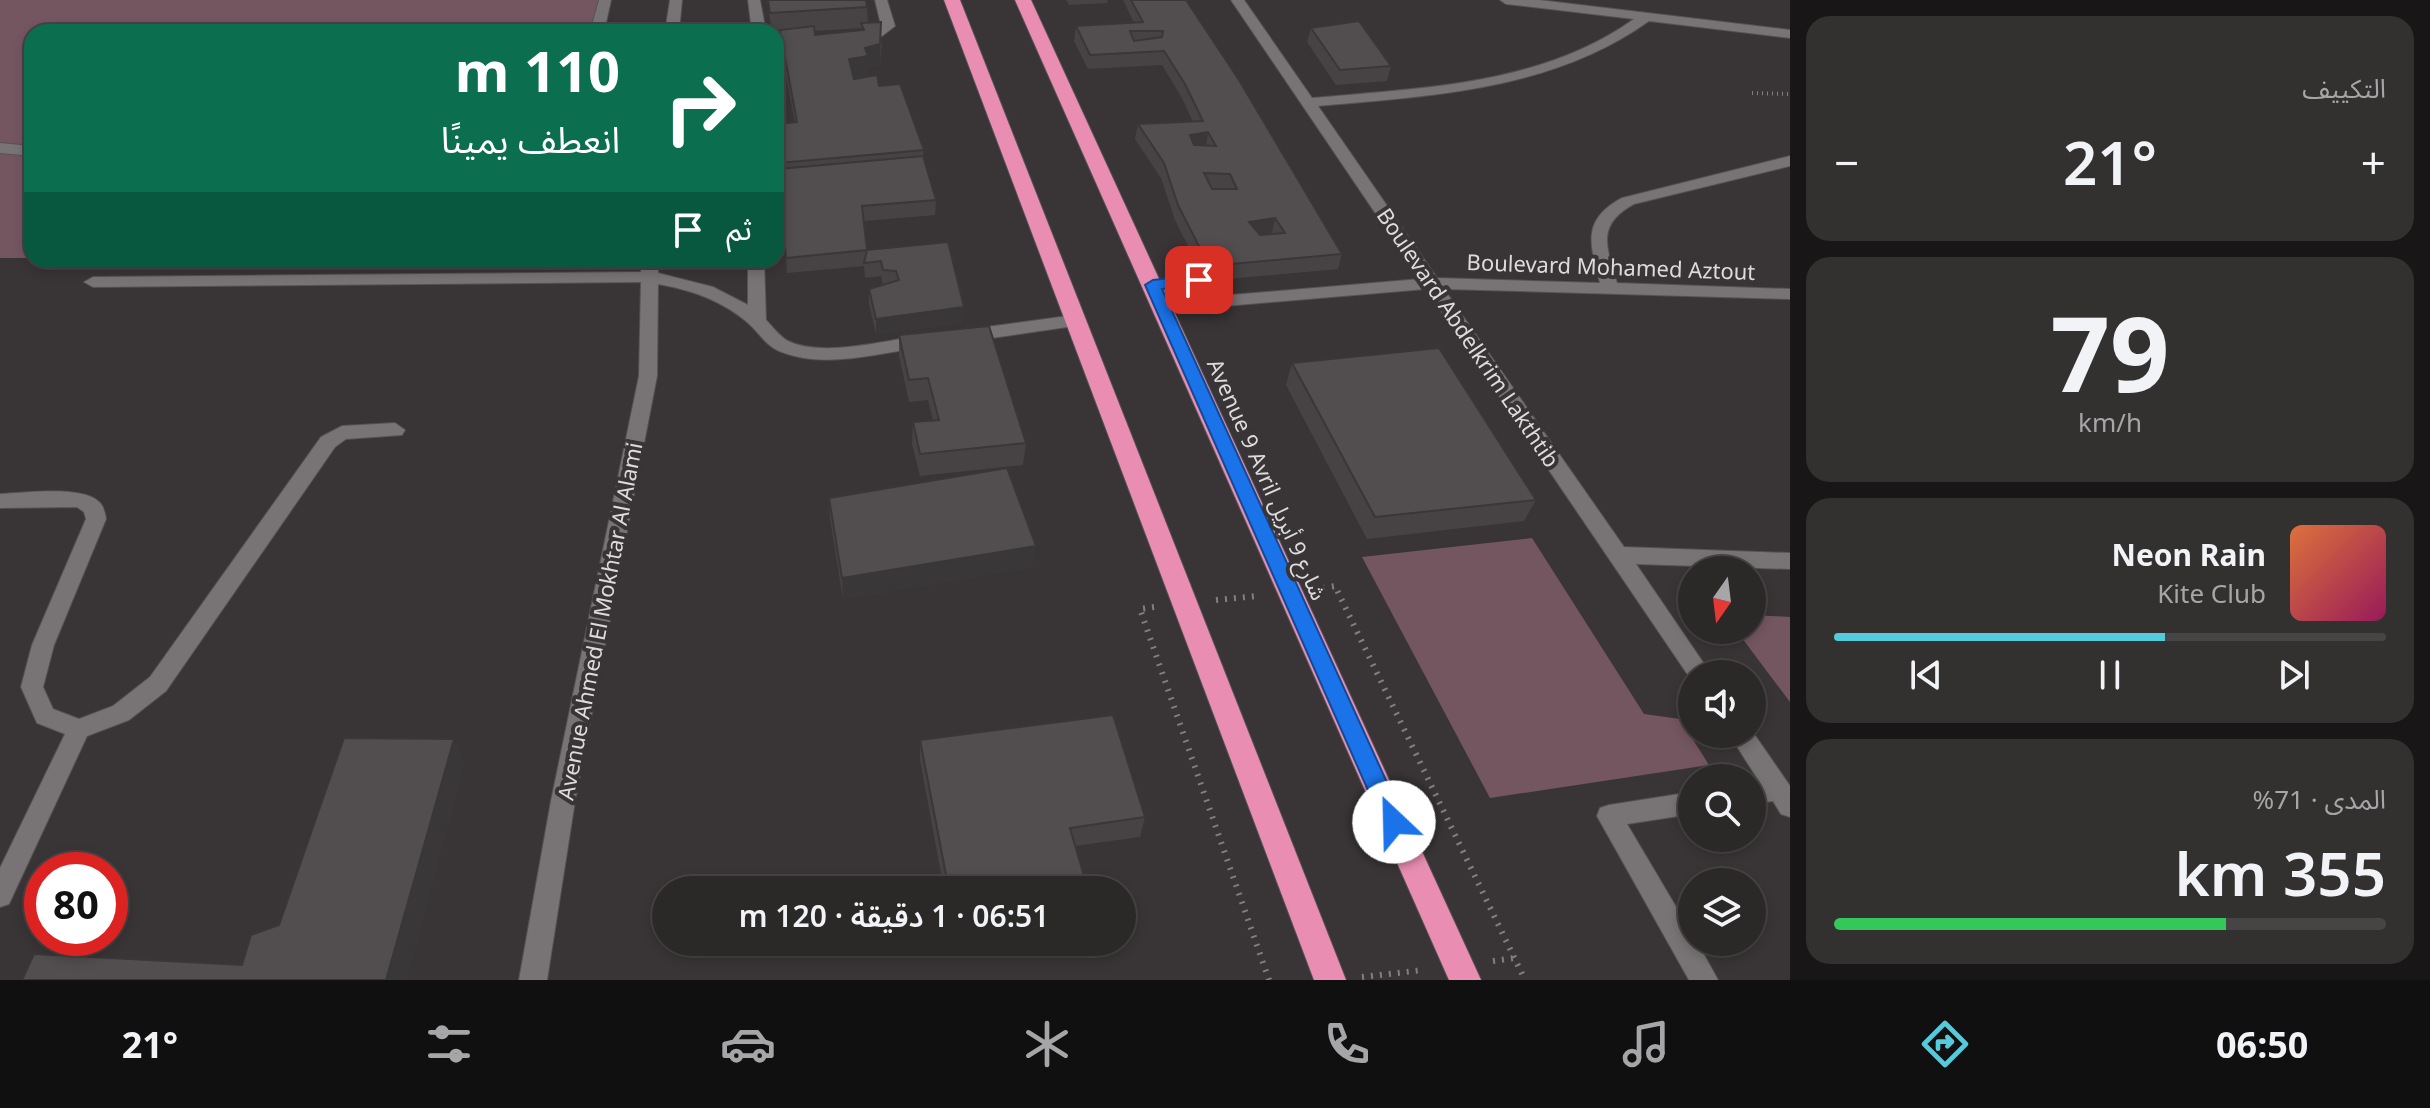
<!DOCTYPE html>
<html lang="ar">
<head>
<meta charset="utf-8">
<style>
	:root { --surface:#2b2828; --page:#333030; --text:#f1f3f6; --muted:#a6a6a8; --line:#474445; --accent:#54cadd }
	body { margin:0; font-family:"Noto Sans","Noto Sans Arabic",sans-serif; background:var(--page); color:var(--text); direction:rtl; height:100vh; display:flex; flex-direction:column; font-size:30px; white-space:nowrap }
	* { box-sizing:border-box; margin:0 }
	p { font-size:26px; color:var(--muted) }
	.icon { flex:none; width:44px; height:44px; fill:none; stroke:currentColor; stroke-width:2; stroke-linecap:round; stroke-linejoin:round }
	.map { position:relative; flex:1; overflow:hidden; direction:ltr }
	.drawer { display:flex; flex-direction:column; gap:16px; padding:16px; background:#181616; width:640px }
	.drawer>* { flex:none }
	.top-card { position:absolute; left:24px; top:24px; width:760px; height:244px; border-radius:24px; box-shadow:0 4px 12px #0003,0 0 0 2px var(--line); direction:rtl; background:#0b6e4f; color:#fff; overflow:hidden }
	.needle { width:52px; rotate:194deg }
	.buttons { position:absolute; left:1678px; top:556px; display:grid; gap:16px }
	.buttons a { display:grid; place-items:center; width:88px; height:88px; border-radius:50%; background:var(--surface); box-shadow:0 4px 12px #0003,0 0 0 2px var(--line); font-size:40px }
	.speed { position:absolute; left:24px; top:852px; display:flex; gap:16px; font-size:40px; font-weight:700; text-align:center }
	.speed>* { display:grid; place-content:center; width:104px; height:104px; border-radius:50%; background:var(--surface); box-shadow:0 4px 12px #0003,0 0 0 2px var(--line); line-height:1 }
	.speed .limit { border:12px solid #d22; background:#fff; color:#111 }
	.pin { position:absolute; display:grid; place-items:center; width:68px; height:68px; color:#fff; margin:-34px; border-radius:16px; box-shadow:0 4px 12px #0006 }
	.me { position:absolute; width:88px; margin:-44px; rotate:336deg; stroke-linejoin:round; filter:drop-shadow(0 0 6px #0008) }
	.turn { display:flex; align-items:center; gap:28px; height:168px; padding:0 32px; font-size:36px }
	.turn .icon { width:104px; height:104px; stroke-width:2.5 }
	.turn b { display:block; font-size:56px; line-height:68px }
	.then { display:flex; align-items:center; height:76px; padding:0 32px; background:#0003; gap:16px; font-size:30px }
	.big { font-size:60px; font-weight:600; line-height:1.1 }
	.drawer .widget { flex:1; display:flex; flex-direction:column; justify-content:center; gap:12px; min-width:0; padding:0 28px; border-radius:24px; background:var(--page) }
	.drawer .dial { align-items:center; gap:0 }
	.dial b { font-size:104px; line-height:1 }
	.song { display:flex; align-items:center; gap:24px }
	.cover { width:96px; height:96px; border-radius:12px; background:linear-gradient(135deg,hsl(20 70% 55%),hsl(330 70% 35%)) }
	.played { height:8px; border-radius:4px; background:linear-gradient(90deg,var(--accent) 60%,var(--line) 60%) }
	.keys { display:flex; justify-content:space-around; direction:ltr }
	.heat { display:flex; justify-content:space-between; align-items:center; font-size:44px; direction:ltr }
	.charge { height:12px; border-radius:6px; background:linear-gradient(90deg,#34c759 71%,var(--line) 0) }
	.trip { position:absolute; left:652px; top:876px; width:484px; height:80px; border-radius:40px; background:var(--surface); box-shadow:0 4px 12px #0003,0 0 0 2px var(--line); font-weight:600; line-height:80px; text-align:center; direction:rtl }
	.tabs { display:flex; height:128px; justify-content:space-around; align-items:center; background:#111010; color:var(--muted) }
	.tabs .icon { width:56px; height:56px }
	.tabs .selected { color:var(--accent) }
	.tabs b { font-size:36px; color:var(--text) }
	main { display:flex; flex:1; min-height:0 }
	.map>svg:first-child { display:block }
</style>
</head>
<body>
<main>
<section class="drawer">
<div class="widget"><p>التكييف</p>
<div class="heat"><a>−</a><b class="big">21°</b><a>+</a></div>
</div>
<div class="widget dial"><b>79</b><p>km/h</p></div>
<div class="widget">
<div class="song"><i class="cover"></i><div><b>Neon Rain</b><p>Kite Club</p></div></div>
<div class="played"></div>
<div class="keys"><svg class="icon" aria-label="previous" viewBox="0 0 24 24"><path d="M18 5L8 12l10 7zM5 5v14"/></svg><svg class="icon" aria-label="pause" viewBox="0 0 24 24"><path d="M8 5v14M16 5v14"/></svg><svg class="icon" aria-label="next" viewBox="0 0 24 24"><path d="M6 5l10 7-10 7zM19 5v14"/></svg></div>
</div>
<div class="widget"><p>المدى · 71%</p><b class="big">355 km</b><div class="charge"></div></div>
</section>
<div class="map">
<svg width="1790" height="980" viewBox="0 0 1790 980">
	<rect width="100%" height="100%" fill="#393536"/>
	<!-- green -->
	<path fill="#745661" d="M0,0H607L600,32H32V258H0Z
		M1532,538L1644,714L1680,719L1709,765L1490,798L1362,557Z
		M1752,615L1790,617V702L1736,630H1752Z"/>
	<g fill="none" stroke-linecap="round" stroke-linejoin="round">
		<defs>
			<path id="minor" d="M599,0H611L604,32H590Z
				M670,0H682L679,32H665Z
				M748,0H760L766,32H752Z
				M875,0H887L895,26L878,39L851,40V34L870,32L881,25Z
				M1231,0H1244L1312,98C1422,88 1542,85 1634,19L1506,4L1500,0H1539L1790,30V38L1649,21C1553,90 1432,96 1318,106L1437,278L1600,283C1590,244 1581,220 1622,198L1790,156V166L1634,204C1595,225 1607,248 1617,283L1790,289V299L1444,289L1624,547L1790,553V569L1636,564L1711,674H1692V681L1426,289L1214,307L1208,306L1194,286L1147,289L1144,285L1147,281L1199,275L1205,276L1219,296L1420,279Z
				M0,143L32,146V156L0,153Z
				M642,260H658V273L713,287L748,305V260H764L766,320C773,327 779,336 788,341C822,358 887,340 924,335L933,341L924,347C878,353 824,370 779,351C765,345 758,331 747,322C721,300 691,290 658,284L657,376L575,801L547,980H519L551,801L639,376L641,282L93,287L84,282L93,277L641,272Z
				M1075,315L1084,321L1081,325L964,342L955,336L964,330Z
				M395,423L405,430L402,435L346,439L335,447L166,691L129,720L87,736L9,904L0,907V868L65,734L37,723L21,687L32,645L86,519L84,512L77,507L0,508V494C24,493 82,485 99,502C104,506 105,513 106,519L54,645L43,687L53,709L79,719L113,706L150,677L321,437L342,426Z
				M1752,731L1790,786V817L1781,814L1773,801L1752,804V782L1759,781L1729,734H1752Z
				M1692,792V814L1627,824L1692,934V942H1697L1718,980H1689L1597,816L1600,808L1609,805Z"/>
			<path id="highway" d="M944,0H960L1346,980H1314Z
				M1015,0H1031L1481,980H1449Z"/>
		</defs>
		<!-- minor casing -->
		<use href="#minor" stroke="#555253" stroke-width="2"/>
		<!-- highway casing -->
		<use href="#highway" stroke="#555253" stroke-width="2"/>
		<!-- path-far1 -->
		<path stroke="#827f80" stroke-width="4" stroke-dasharray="1 4" stroke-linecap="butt" d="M1752,93L1790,94"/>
		<!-- path -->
		<path stroke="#827f80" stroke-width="6" stroke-dasharray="2 7" stroke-linecap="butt" d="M1323,588L1335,586L1525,980
			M1216,600L1257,596
			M1154,607L1140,609L1269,980
			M1493,961L1515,958
			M1362,977L1423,970"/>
		<!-- minor -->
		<use href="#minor" fill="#787375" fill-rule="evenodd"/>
		<!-- highway -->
		<use href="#highway" fill="#e98db2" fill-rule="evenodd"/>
	</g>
	<!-- wall -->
	<path fill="#474345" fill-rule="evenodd" d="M767,0H866L867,7L868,23L882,42L880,65L868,67V76L879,86L924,150L923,156L936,200L935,215L864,221L867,250L948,242L963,323L876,334L869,304V289L883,285L881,276L865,278L864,266L787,273L776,141L795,123L781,50L780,33L772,32ZM862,28V30L815,35V31Z
		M1066,0H1108L1107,3L1069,5Z
		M1123,0H1186L1342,254L1338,269L1205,281L1175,220L1161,178L1135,139L1138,124L1193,122L1182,98L1162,65L1088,69L1074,41L1076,26L1134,23Z
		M1311,28L1391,66L1387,81L1336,85L1307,42Z
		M899,335L1026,443L1023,465L920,476L912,444L913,422L933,420L928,400L909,402L899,356Z
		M1292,363L1536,500L1524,521L1367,539L1286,385Z
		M829,498L1033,567L843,599L830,519Z
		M920,740L1145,817L1140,837L1075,846L1088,890H944L920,760Z"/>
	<!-- shaded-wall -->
	<path fill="#393738" d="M881,22L880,65L868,67V76L849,79V59L865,48Z
		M1208,132L1206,147L1188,150L1190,135Z
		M1275,218L1272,233L1245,237L1249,222Z
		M964,307L963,323L876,334V319Z
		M1036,546L1033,567L843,599L842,578Z
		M454,739L465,764L407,980H386Z"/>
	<!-- building -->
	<path fill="#524e50" stroke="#393738" stroke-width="2" fill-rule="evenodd" d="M768,0H866L867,7L770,13Z
		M1131,0H1186L1239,80L1342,254L1209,266L1178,205L1164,163L1138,124L1203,121L1185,84L1164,51L1090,55L1076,26L1143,22ZM1130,31H1163L1162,37L1134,41ZM1208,132L1216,146L1194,145L1190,135ZM1204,173L1230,174L1237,189H1212ZM1275,218L1285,233L1260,235L1249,222Z
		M1359,21L1391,66L1340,70L1311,28Z
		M881,22L880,44L865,48L868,56L849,59L854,79L877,75L879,86L900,84L924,150L779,163L776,124L797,122L780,30L814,26L815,35L864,30L861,23Z
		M923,156L936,200L862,206L867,250L786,258L779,169Z
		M948,242L964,307L876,319L869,289L899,280L896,271L883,270L881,261L864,263L867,250Z
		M989,326L1026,443L920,454L913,422L939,420L928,378L909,380L899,335Z
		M1439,348L1536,500L1375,517L1292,363Z
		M1007,468L1036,546L842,578L829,498Z
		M1113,715L1145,817L1070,828L1088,890H949L920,740Z
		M344,738L454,739L386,980H22L34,954L242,965L251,935L279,925Z"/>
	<!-- route -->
	<path fill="#1a73e8" stroke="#114b97" stroke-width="2" d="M1199,275L1207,280L1204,283L1162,289L1405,822L1402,829L1394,832L1386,829L1382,822L1145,285L1153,280Z"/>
	<g text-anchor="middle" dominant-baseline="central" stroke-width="8" stroke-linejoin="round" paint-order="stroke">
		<!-- street labels -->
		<g font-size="22" fill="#dddbdb" stroke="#393536">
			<text transform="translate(1611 266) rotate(2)">Boulevard Mohamed Aztout</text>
			<text transform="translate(1469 337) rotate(56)">Boulevard Abdelkrim Lakthtib</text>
			<text transform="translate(1268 479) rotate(66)">Avenue 9 Avril شارع 9 أبريل</text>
			<text transform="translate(599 621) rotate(-79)">Avenue Ahmed El Mokhtar Al Alami</text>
		</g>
	</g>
</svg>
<div class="buttons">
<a><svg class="needle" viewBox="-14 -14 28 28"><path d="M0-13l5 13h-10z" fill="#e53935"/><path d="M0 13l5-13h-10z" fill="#a6a6a8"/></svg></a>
<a><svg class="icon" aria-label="sound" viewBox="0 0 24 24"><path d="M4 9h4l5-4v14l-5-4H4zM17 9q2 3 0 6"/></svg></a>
<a><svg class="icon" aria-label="search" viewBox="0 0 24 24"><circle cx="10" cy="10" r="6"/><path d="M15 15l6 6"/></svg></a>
<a><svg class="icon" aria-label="layers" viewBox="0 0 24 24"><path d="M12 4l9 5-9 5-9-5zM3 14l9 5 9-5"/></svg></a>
</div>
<div class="speed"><div class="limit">80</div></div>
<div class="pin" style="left:1199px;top:280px;background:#d93025"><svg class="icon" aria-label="arrive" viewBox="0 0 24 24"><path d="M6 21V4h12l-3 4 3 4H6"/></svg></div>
<svg class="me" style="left:1394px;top:822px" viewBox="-20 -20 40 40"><circle r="19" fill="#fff"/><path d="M0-13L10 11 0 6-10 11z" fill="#1a73e8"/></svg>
<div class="trip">06:51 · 1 دقيقة · 120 m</div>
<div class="top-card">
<div class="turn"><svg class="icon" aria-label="right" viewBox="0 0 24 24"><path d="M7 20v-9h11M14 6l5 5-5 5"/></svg><div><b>110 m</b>انعطف يمينًا</div></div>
<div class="then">ثم<svg class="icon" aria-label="arrive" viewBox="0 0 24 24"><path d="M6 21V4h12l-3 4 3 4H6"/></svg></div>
</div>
</div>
</main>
<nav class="tabs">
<b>06:50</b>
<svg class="icon selected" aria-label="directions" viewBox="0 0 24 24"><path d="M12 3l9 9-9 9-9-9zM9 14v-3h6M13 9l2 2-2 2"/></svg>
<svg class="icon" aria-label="music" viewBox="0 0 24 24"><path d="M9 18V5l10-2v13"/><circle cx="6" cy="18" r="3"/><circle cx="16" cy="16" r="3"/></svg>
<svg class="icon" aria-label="phone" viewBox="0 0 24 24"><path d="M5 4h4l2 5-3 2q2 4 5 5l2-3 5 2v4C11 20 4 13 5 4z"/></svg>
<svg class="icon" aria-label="climate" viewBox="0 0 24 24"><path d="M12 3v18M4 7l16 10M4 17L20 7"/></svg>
<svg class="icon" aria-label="car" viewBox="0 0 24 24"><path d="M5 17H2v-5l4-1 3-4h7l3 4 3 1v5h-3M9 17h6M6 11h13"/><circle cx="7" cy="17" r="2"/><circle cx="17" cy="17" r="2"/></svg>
<svg class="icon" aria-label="filters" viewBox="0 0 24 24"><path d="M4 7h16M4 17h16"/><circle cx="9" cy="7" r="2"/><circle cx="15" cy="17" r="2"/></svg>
<b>21°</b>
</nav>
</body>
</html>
